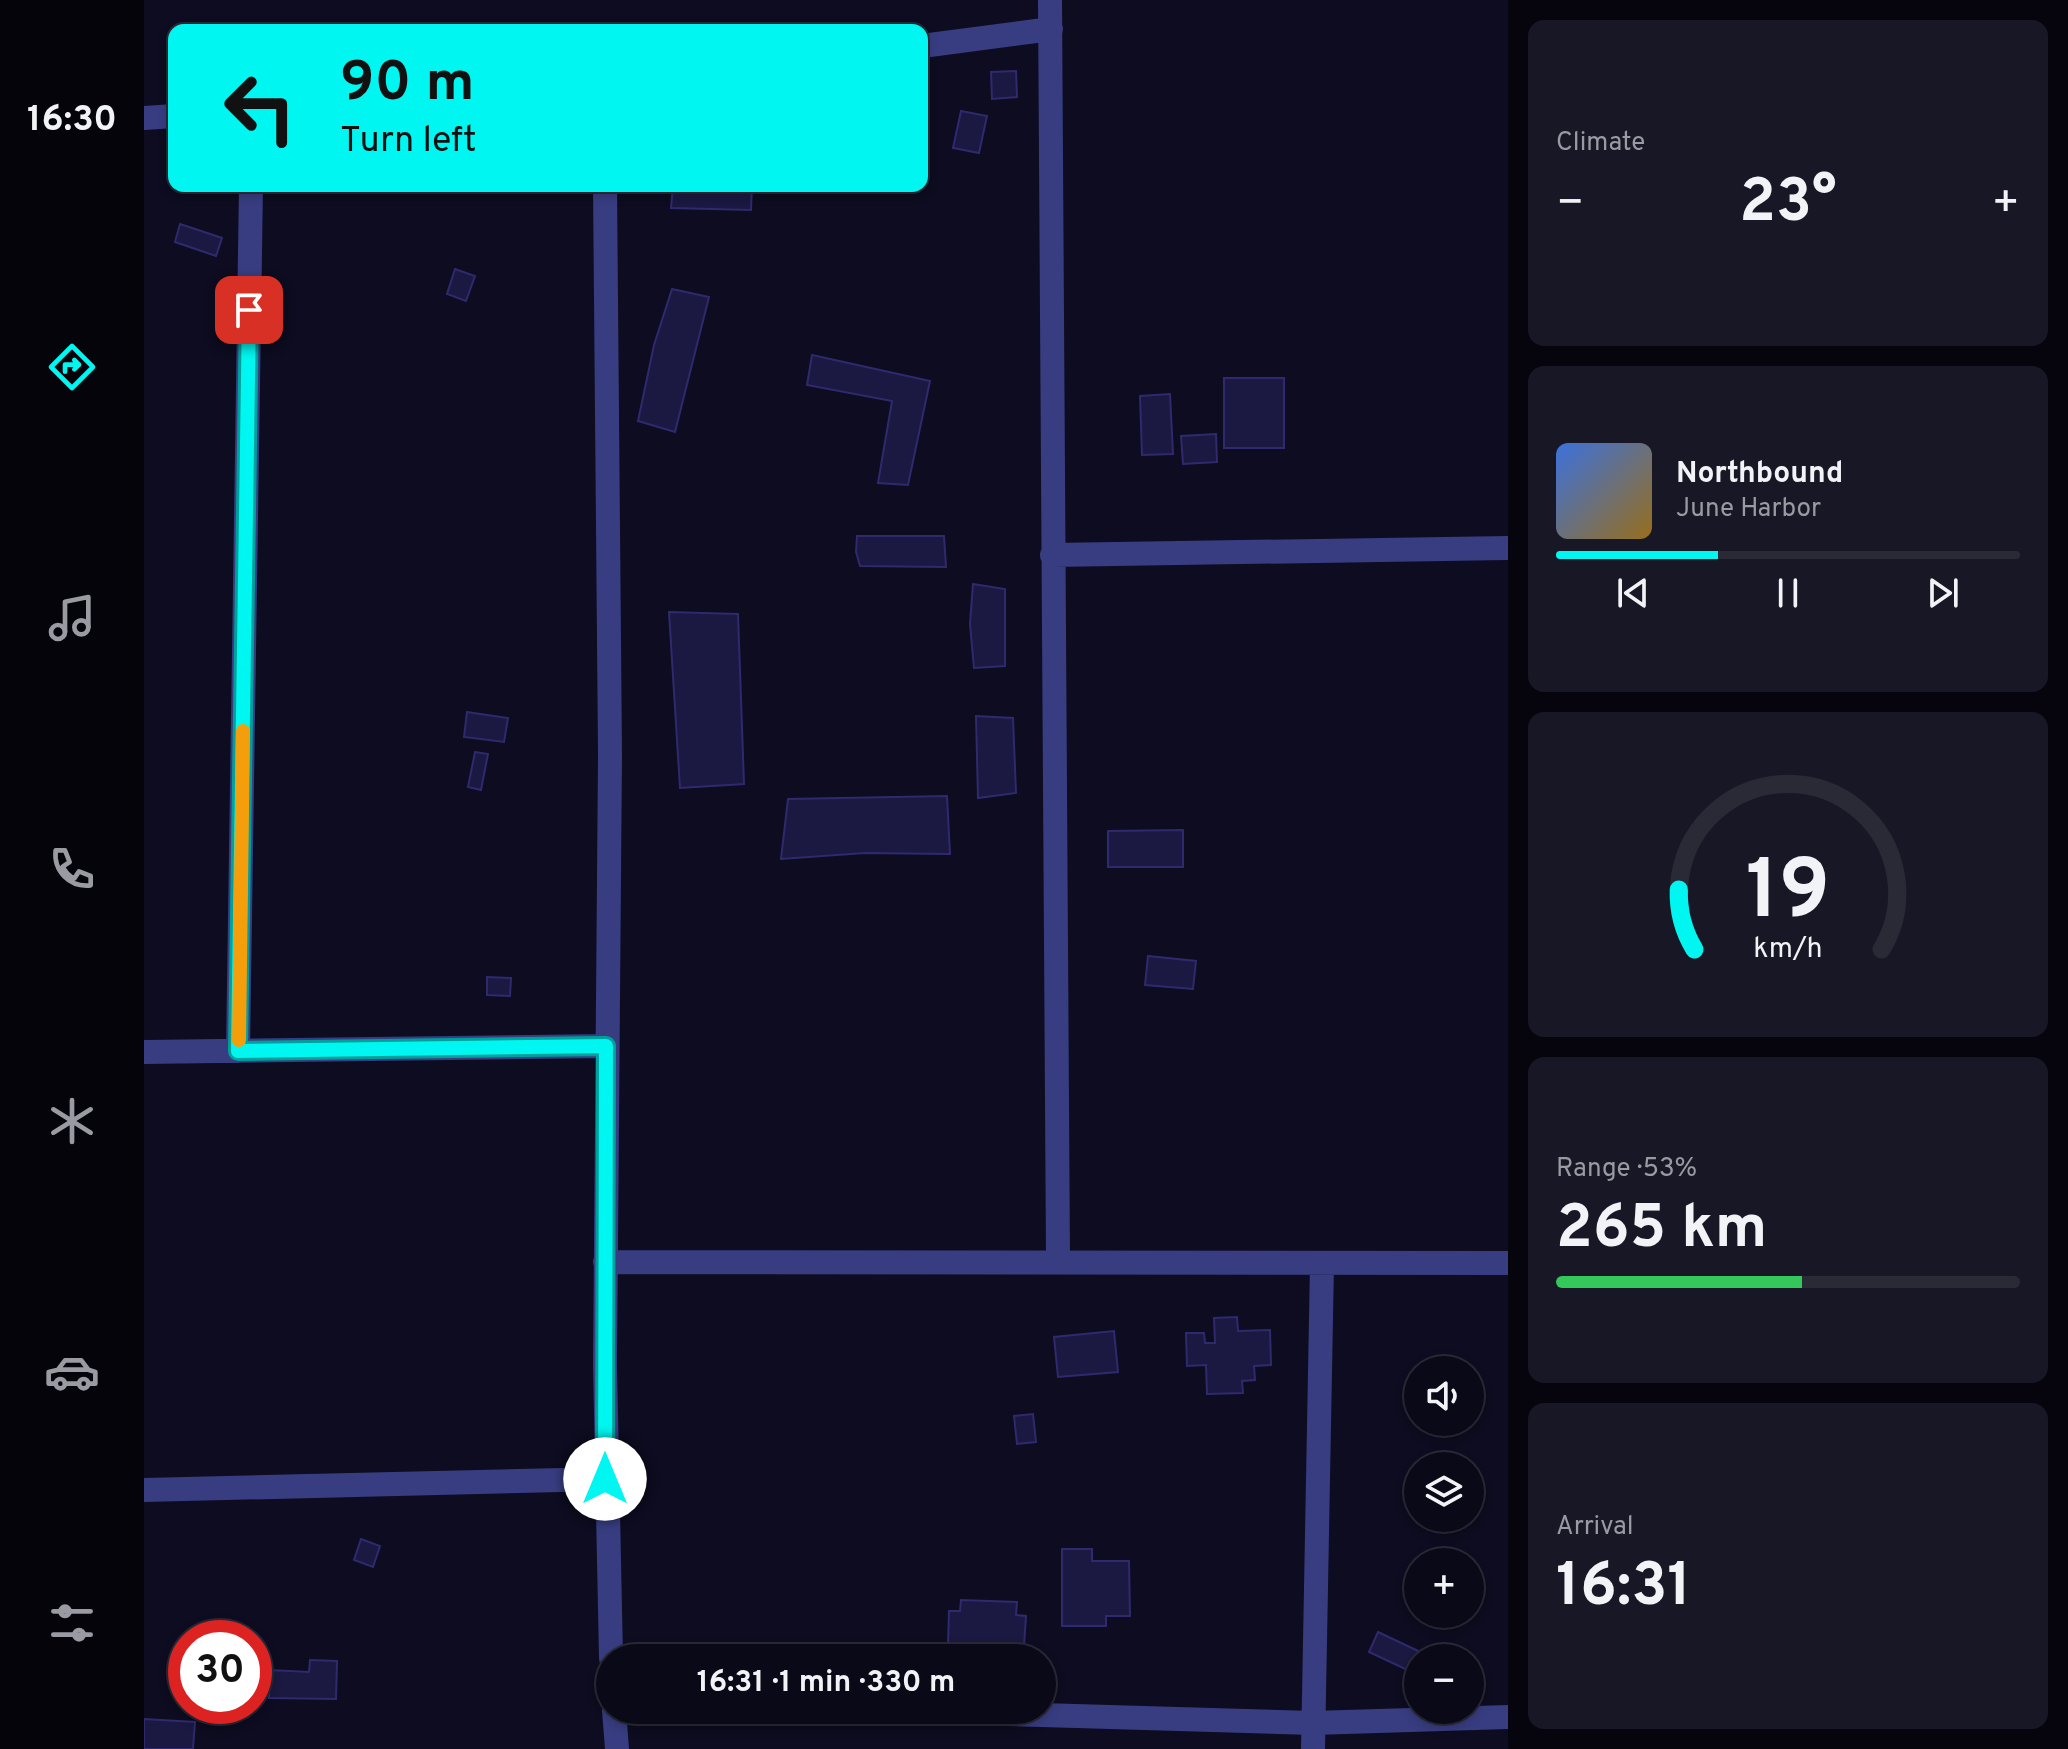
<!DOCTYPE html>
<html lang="en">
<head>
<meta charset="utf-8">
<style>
	:root { --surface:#0a0918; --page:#181725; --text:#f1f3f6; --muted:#999aa2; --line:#2a2a37; --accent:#00f6f0 }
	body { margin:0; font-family:Overpass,sans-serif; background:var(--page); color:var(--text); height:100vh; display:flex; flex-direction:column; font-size:30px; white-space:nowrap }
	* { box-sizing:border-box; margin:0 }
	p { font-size:26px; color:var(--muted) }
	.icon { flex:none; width:44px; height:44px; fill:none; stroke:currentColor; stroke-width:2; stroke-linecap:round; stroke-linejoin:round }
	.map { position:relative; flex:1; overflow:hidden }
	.sheet { display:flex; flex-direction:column; gap:20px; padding:20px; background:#06050d; width:560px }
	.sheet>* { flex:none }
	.banner { position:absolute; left:24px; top:24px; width:760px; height:168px; border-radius:16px; box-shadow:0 4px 12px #0003,0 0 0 2px var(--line); background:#00f6f0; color:#111; overflow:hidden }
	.buttons { position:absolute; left:1260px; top:1356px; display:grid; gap:16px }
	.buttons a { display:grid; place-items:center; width:80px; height:80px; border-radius:50%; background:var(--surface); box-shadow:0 4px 12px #0003,0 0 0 2px var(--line); font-size:40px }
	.speed { position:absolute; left:24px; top:1620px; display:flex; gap:16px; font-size:40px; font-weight:700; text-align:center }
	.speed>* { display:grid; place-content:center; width:104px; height:104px; border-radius:50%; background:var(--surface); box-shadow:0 4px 12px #0003,0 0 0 2px var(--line); line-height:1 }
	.speed .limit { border:12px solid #d22; background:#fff; color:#111 }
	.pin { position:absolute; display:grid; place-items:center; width:68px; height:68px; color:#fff; margin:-34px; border-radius:16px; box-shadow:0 4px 12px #0006 }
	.me { position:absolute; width:88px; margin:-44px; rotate:0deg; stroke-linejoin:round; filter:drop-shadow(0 0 6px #0008) }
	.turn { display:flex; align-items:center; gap:28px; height:168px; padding:0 40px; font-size:36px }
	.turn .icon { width:104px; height:104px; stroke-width:2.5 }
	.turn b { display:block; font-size:56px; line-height:68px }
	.big { font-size:60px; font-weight:700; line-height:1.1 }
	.sheet .tile { flex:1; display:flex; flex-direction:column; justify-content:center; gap:12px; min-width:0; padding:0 28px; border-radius:16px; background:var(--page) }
	.sheet .dial { align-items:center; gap:0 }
	.dial svg { height:208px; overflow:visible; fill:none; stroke:var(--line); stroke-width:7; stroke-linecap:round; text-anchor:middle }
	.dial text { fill:var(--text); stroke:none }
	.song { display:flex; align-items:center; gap:24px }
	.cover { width:96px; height:96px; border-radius:12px; background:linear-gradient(135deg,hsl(220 70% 55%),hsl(40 70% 35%)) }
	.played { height:8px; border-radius:4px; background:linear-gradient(90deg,var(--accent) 35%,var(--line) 35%) }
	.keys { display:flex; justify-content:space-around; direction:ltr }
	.heat { display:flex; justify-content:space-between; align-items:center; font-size:44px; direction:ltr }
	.charge { height:12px; border-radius:6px; background:linear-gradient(90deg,#34c759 53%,var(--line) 0) }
	.trip { position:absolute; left:452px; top:1644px; width:460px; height:80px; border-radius:40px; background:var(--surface); box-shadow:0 4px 12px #0003,0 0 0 2px var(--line); font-weight:700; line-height:80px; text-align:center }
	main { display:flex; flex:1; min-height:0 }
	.tab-bar { display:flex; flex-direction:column; width:144px; justify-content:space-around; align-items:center; background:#04040a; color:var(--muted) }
	.tab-bar .icon { width:56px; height:56px }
	.tab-bar .active { color:var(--accent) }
	.tab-bar b { font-size:36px; color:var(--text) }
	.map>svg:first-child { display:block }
</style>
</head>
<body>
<main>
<nav class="tab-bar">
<b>16:30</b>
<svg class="icon active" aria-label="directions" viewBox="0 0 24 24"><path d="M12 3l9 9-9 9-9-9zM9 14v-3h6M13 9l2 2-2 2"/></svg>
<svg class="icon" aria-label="music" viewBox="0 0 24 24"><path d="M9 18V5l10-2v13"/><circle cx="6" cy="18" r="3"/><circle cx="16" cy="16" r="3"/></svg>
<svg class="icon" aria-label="phone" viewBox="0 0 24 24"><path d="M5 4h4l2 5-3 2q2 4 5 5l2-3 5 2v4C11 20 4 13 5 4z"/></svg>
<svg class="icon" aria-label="climate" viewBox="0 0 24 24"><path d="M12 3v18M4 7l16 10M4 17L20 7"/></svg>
<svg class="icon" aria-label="car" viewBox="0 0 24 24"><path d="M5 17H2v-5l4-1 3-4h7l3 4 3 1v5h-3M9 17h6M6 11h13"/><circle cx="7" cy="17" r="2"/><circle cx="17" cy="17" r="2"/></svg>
<svg class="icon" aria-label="filters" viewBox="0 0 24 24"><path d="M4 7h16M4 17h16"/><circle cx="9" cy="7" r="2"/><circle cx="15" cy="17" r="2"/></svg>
</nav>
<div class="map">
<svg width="1364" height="1749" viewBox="0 0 1364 1749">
	<rect width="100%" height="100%" fill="#0d0c20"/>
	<!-- building -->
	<path fill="#1b1841" stroke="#2f2a6e" stroke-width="2" d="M872,71L873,97L848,99L847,72Z
		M817,111L843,116L835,153L809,148Z
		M529,186H608L607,210L527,208Z
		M36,224L78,238L72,256L31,242Z
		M311,269L331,276L322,301L303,294Z
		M528,289L565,297L531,432L494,421L510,345Z
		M668,355L786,381L764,485L734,483L748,401L663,385Z
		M1080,378H1140V448H1080Z
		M1026,394L1029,454L998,455L996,396Z
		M1072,434L1073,462L1039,464L1037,436Z
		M713,536H800L802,567L716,566L712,552Z
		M829,584L861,589V666L830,668L826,624Z
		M525,612L594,614L600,784L536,788Z
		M323,712L364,718L360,742L320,737Z
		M832,716L869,718L872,793L834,798Z
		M331,752L344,754L337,790L324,787Z
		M803,796L806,854L721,853L637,859L644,799Z
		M1039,830V867H964V831Z
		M1004,956L1052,961L1049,989L1001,985Z
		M343,977L367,978L366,996L343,995Z
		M1093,1317L1094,1331L1126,1330L1127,1365L1110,1366L1111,1380L1098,1381L1099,1393L1063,1394L1062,1365L1043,1366L1042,1333H1060L1061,1343H1071L1070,1318Z
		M970,1331L974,1372L914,1377L910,1337Z
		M889,1414L892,1442L873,1444L870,1416Z
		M217,1539L236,1546L229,1567L210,1560Z
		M918,1549H948V1561H985L986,1616H962V1626H918Z
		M817,1600L873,1602L872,1615L882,1616L880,1646L804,1643L805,1611H816Z
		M1234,1632L1289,1658H1274V1675L1225,1652Z
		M166,1660L193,1661L192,1699L125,1698L126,1670L165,1672Z
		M0,1719L51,1722L49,1749H0Z"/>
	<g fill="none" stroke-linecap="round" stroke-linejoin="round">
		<!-- minor -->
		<path stroke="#373d80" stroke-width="24" d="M906,0L914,1260
			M778,46L907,29
			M0,118L30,116
			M461,186L466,755L461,1365L467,1658
			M908,555L1364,548
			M94,1051L107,186
			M0,1052L462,1046
			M461,1262L1364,1263
			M0,1490L461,1479
			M470,1710L473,1749
			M731,1710L1169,1723L1364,1717
			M1169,1749L1178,1264"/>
	</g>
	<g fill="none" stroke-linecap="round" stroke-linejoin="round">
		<defs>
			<path id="route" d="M105,310L94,1051L462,1046L461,1479"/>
		</defs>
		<!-- route casing -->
		<use href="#route" stroke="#00a09c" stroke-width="20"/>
		<!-- route -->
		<use href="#route" stroke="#00f6f0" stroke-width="14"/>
		<!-- slow -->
		<path stroke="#f59e0b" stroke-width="14" d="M95,1040L99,731"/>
	</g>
</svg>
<div class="buttons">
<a><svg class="icon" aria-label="sound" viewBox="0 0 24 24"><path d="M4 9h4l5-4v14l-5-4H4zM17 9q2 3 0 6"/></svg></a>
<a><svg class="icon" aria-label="layers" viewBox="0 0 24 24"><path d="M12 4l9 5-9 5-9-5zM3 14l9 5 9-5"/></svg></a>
<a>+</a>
<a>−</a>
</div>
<div class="speed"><div class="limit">30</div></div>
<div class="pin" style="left:105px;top:310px;background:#d93025"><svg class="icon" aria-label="arrive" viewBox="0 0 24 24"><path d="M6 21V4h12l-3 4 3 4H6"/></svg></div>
<svg class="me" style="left:461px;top:1479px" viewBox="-20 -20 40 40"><circle r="19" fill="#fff"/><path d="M0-13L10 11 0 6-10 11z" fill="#00f6f0"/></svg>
<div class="trip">16:31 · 1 min · 330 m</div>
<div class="banner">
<div class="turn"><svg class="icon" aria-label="left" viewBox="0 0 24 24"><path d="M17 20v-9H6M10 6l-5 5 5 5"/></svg><div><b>90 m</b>Turn left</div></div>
</div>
</div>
<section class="sheet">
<div class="tile"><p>Climate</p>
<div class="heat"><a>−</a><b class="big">23°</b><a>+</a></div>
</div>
<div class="tile">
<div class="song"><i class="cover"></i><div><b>Northbound</b><p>June Harbor</p></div></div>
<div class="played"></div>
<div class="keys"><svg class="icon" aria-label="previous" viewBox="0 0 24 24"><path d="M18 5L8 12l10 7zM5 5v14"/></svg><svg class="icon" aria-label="pause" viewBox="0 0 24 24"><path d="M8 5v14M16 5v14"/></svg><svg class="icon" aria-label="next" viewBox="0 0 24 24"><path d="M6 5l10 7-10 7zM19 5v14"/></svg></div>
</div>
<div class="tile dial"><svg viewBox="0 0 100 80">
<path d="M14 69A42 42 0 1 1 86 69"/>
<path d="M14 69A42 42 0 0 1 8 46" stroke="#00f6f0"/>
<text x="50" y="56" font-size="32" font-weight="700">19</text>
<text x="50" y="72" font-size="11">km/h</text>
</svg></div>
<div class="tile"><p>Range · 53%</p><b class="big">265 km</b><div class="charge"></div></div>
<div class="tile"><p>Arrival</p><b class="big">16:31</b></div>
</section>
</main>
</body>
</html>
